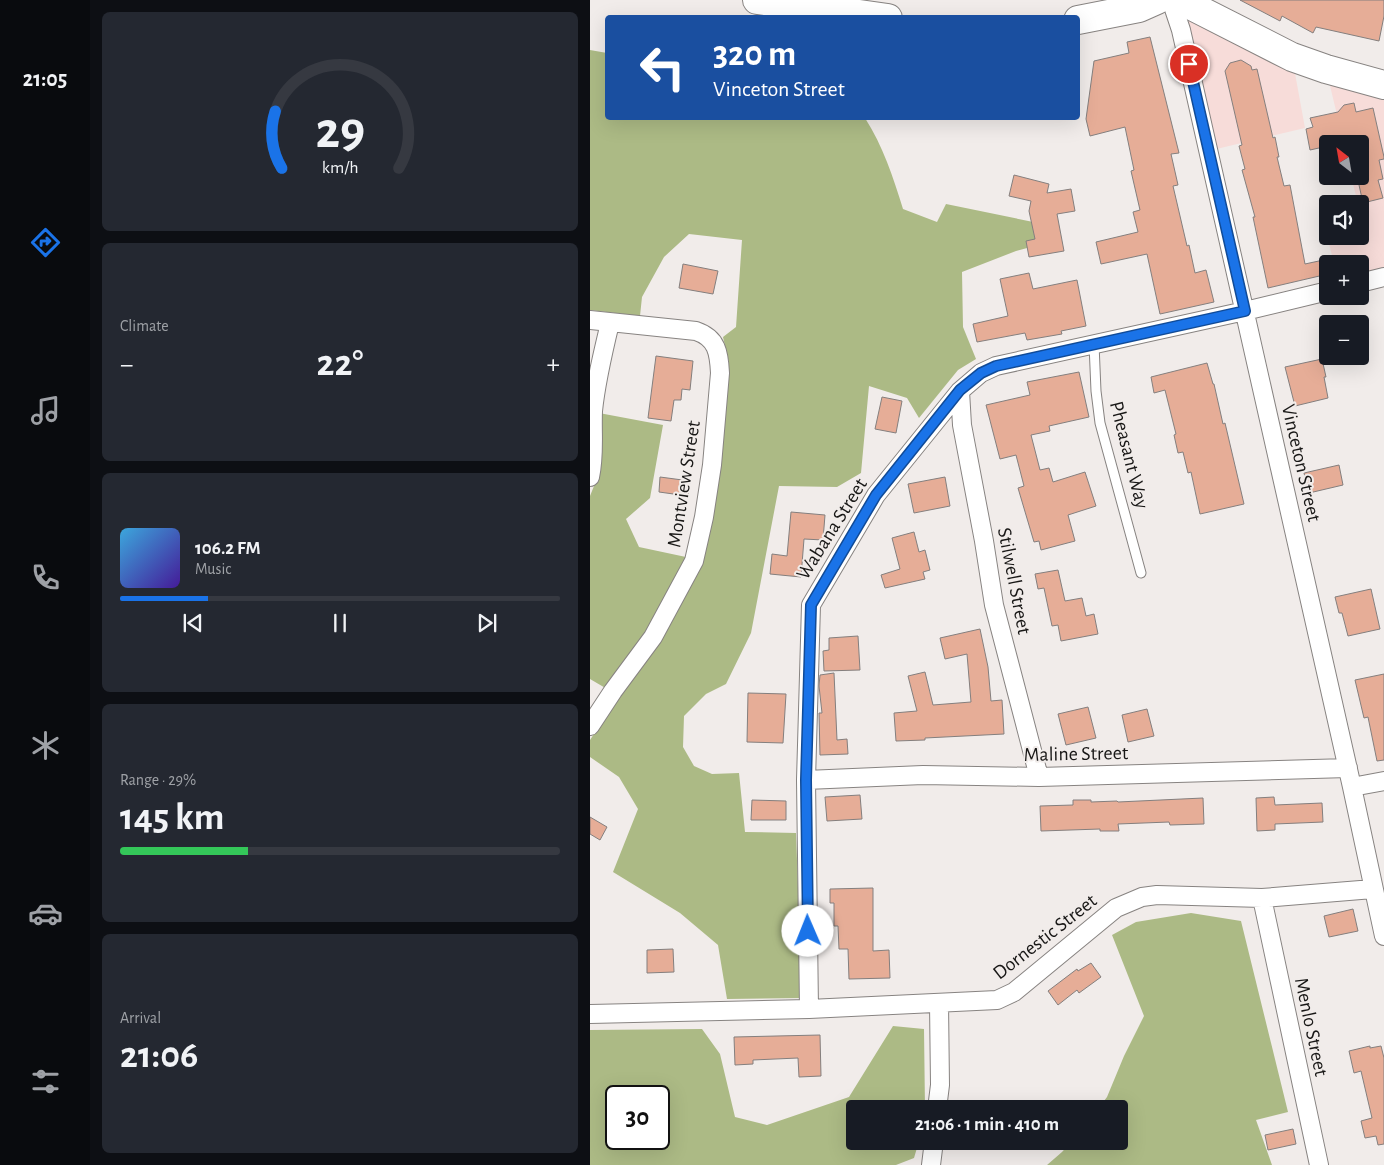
<!DOCTYPE html>
<html lang="en">
<head>
<meta charset="utf-8">
<style>
	:root { --surface:#171b24; --page:#242831; --text:#f1f3f6; --muted:#9ea1a6; --line:#363941; --accent:#1a73e8 }
	body { margin:0; font-family:"Alegreya Sans",sans-serif; background:var(--page); color:var(--text); height:100vh; display:flex; flex-direction:column; font-size:19px; white-space:nowrap }
	* { box-sizing:border-box; margin:0 }
	p { font-size:16px; color:var(--muted) }
	.icon { flex:none; width:28px; height:28px; fill:none; stroke:currentColor; stroke-width:2; stroke-linecap:round; stroke-linejoin:round }
	.map { position:relative; flex:1; overflow:hidden }
	.drawer { display:flex; flex-direction:column; gap:12px; padding:12px; background:#0d0f14; width:500px }
	.drawer>* { flex:none }
	.guide { position:absolute; left:15px; top:15px; width:475px; height:105px; border-radius:5px; box-shadow:0 5px 20px #0002; background:#1a4fa0; color:#fff; overflow:hidden }
	.needle { width:32px; rotate:329deg }
	.buttons { position:absolute; left:729px; top:135px; display:grid; gap:10px }
	.buttons a { display:grid; place-items:center; width:50px; height:50px; border-radius:5px; background:var(--surface); box-shadow:0 5px 20px #0002; font-size:25px }
	.speed { position:absolute; left:15px; top:1085px; display:flex; gap:10px; font-size:25px; font-weight:700; text-align:center }
	.speed>* { display:grid; place-content:center; width:65px; height:65px; border-radius:50%; background:var(--surface); box-shadow:0 5px 20px #0002; line-height:1 }
	.speed .limit { border:2px solid #111; border-radius:8px; background:#fff; color:#111 }
	.pin { position:absolute; display:grid; place-items:center; width:42px; height:42px; color:#fff; margin:-21px; border:2px solid #fff; border-radius:50%; box-shadow:0 1px 5px #0007 }
	.me { position:absolute; width:55px; margin:-28px; rotate:359deg; stroke-linejoin:round; filter:drop-shadow(0 0 4px #0008) }
	.turn { display:flex; align-items:center; gap:18px; height:105px; padding:0 25px; font-size:22px }
	.turn .icon { width:65px; height:65px; stroke-width:2.5 }
	.turn b { display:block; font-size:35px; line-height:42px }
	.big { font-size:38px; font-weight:700; line-height:1.1 }
	.drawer .widget { flex:1; display:flex; flex-direction:column; justify-content:center; gap:8px; min-width:0; padding:0 18px; border-radius:8px; background:var(--page) }
	.drawer .dial { align-items:center; gap:0 }
	.dial svg { height:130px; overflow:visible; fill:none; stroke:var(--line); stroke-width:7; stroke-linecap:round; text-anchor:middle }
	.dial text { fill:var(--text); stroke:none }
	.song { display:flex; align-items:center; gap:15px }
	.cover { width:60px; height:60px; border-radius:8px; background:linear-gradient(135deg,hsl(200 70% 55%),hsl(260 70% 35%)) }
	.played { height:5px; border-radius:2px; background:linear-gradient(90deg,var(--accent) 20%,var(--line) 20%) }
	.keys { display:flex; justify-content:space-around; direction:ltr }
	.heat { display:flex; justify-content:space-between; align-items:center; font-size:28px; direction:ltr }
	.charge { height:8px; border-radius:4px; background:linear-gradient(90deg,#34c759 29%,var(--line) 0) }
	.trip { position:absolute; left:256px; top:1100px; width:282px; height:50px; border-radius:5px; background:var(--surface); box-shadow:0 5px 20px #0002; font-weight:700; line-height:50px; text-align:center }
	main { display:flex; flex:1; min-height:0 }
	.menu { display:flex; flex-direction:column; width:90px; justify-content:space-around; align-items:center; background:#090b0e; color:var(--muted) }
	.menu .icon { width:35px; height:35px }
	.menu .active { color:var(--accent) }
	.menu b { font-size:22px; color:var(--text) }
	.map>svg:first-child { display:block }
</style>
</head>
<body>
<main>
<nav class="menu">
<b>21:05</b>
<svg class="icon active" aria-label="directions" viewBox="0 0 24 24"><path d="M12 3l9 9-9 9-9-9zM9 14v-3h6M13 9l2 2-2 2"/></svg>
<svg class="icon" aria-label="music" viewBox="0 0 24 24"><path d="M9 18V5l10-2v13"/><circle cx="6" cy="18" r="3"/><circle cx="16" cy="16" r="3"/></svg>
<svg class="icon" aria-label="phone" viewBox="0 0 24 24"><path d="M5 4h4l2 5-3 2q2 4 5 5l2-3 5 2v4C11 20 4 13 5 4z"/></svg>
<svg class="icon" aria-label="climate" viewBox="0 0 24 24"><path d="M12 3v18M4 7l16 10M4 17L20 7"/></svg>
<svg class="icon" aria-label="car" viewBox="0 0 24 24"><path d="M5 17H2v-5l4-1 3-4h7l3 4 3 1v5h-3M9 17h6M6 11h13"/><circle cx="7" cy="17" r="2"/><circle cx="17" cy="17" r="2"/></svg>
<svg class="icon" aria-label="filters" viewBox="0 0 24 24"><path d="M4 7h16M4 17h16"/><circle cx="9" cy="7" r="2"/><circle cx="15" cy="17" r="2"/></svg>
</nav>
<section class="drawer">
<div class="widget dial"><svg viewBox="0 0 100 80">
<path d="M14 69A42 42 0 1 1 86 69"/>
<path d="M14 69A42 42 0 0 1 10 34" stroke="#1a73e8"/>
<text x="50" y="56" font-size="32" font-weight="700">29</text>
<text x="50" y="72" font-size="11">km/h</text>
</svg></div>
<div class="widget"><p>Climate</p>
<div class="heat"><a>−</a><b class="big">22°</b><a>+</a></div>
</div>
<div class="widget">
<div class="song"><i class="cover"></i><div><b>106.2 FM</b><p>Music</p></div></div>
<div class="played"></div>
<div class="keys"><svg class="icon" aria-label="previous" viewBox="0 0 24 24"><path d="M18 5L8 12l10 7zM5 5v14"/></svg><svg class="icon" aria-label="pause" viewBox="0 0 24 24"><path d="M8 5v14M16 5v14"/></svg><svg class="icon" aria-label="next" viewBox="0 0 24 24"><path d="M6 5l10 7-10 7zM19 5v14"/></svg></div>
</div>
<div class="widget"><p>Range · 29%</p><b class="big">145 km</b><div class="charge"></div></div>
<div class="widget"><p>Arrival</p><b class="big">21:06</b></div>
</section>
<div class="map">
<svg width="794" height="1165" viewBox="0 0 794 1165">
	<rect width="100%" height="100%" fill="#f1ecea"/>
	<!-- commercial -->
	<path fill="#f7dcd9" d="M590,0L702,57L715,128L618,151Z
		M736,69L794,85V277L770,283V264H744L732,215L737,214L738,236H770V204H768L761,176H770V144H754Z"/>
	<!-- forest -->
	<path fill="#acba85" fill-rule="evenodd" d="M0,50L17,53L18,118H275C293,146 303,177 313,209L347,222L356,204L453,224L452,244L426,251L372,272L373,327L386,359L368,370L329,418L317,398L279,386L271,473L247,487L189,486L161,633L136,684L116,694L94,716L93,747L104,766L122,774L149,773L155,832L206,833L212,998L137,999L128,945L90,913L23,872L48,809L29,777L0,757V740L29,696L0,679V496L6,481L9,413L73,425L60,498L36,519L49,547L110,560L139,363L133,337L146,327L152,240L99,234L74,257L52,297L50,316L0,310Z
		M601,913L651,921L698,1112L666,1120L682,1165H457L472,1152L482,1141H530V1109H508L517,1097L534,1056L554,1016L522,935L546,922Z
		M303,1026L334,1029L335,1109H265V1141H329L324,1158L306,1165H0V1030L112,1029L130,1054L145,1117L177,1125L259,1097ZM26,1096H69V1139H26Z"/>
	<!-- building -->
	<path fill="#e6ad97" stroke="#847f7e" d="M650,0H794V16L789,41L726,27L723,33L692,16L690,21Z
		M560,37L589,153L581,154L588,185L583,186L597,246L599,245L605,273L616,270L624,302L570,314L557,254L511,264L506,242L548,232L543,212L550,210L541,171L544,170L535,127L500,136L496,119L504,61L539,53L537,42Z
		M651,60L661,66L662,70L667,69L683,138L685,137L689,157H687L694,186L700,185L715,264L738,259V274L678,288L663,217H665L652,170L655,169L649,146L652,145L635,71L640,63Z
		M764,103L766,112L783,108L794,157V159L789,160L793,179L788,180L793,198L773,203L767,176H770V144H738V146L720,150L716,129L723,127L720,118L748,112L754,105Z
		M424,175L459,184L457,193L481,189L485,211L467,214L474,251L439,257L436,241L445,239L439,211L441,201L419,196Z
		M93,264L128,271L123,294L89,288Z
		M439,273L443,289L487,280L496,326L471,331L472,334L437,340L435,333L387,342L383,324L418,316L410,279Z
		M66,356L103,361L100,390L92,389L91,400H84L81,421L58,418Z
		M732,359L736,377H734L738,398L705,406L695,367Z
		M617,363L623,384H624L633,424L635,423L654,504L610,514L601,472L598,473L593,452L588,453L584,435L586,434L575,390L564,393L561,377Z
		M489,372L499,417L459,426L460,431L441,435L450,470L459,468L463,482L495,472L506,506L478,515L485,541L451,550L449,541L444,542L428,488L434,486L426,455L410,459L396,405L440,395L437,382Z
		M292,397L312,401L306,433L285,429Z
		M749,465L753,485L719,493L714,473Z
		M70,477L100,481L98,496L69,492Z
		M355,477L360,506L324,513L318,484Z
		M201,512L235,515L233,540L214,539L211,577L180,574L182,554L197,556Z
		M324,532L329,552L335,550L340,570L333,572L335,579L295,588L291,575L310,569L302,538Z
		M468,570L475,601L492,598L496,616L504,614L508,634L471,641L468,625L462,626L454,588L448,589L445,574Z
		M781,589L790,629L758,636L752,613H749L745,597Z
		M390,629L398,667L401,701L412,700L414,734L335,738V740L306,741L304,713L327,711L318,676L335,672L343,705L381,702L377,654L355,659L350,638Z
		M268,636L270,670L234,671L233,651L239,650V638Z
		M244,673L247,740L257,739L258,754L230,755L229,713H232L229,686L230,675Z
		M794,674V760L787,761L778,717L774,718L765,680Z
		M158,693L196,694L193,743L157,742Z
		M498,707L506,738L476,745L468,714Z
		M557,709L564,736L538,742L532,715Z
		M270,795L272,819L237,821L235,797Z
		M684,797L685,805L732,803L733,822L685,824V830L667,831L666,798Z
		M613,798L614,824L580,825L579,822L528,824L529,831H510V829L451,831L450,806L483,805V800H501V802L527,801L528,802Z
		M162,800L196,801V820H161Z
		M0,817L17,827L10,840L0,834Z
		M283,888V951L299,950L300,978L259,979L258,949H249L248,926H244V903H240V889Z
		M763,909L768,931L739,937L734,916Z
		M83,949L84,972L57,973V950Z
		M501,963L511,977L489,993L487,990L468,1005L458,991L487,969L488,971Z
		M230,1035L231,1076L209,1077L208,1058L163,1060V1064L145,1065L144,1037Z
		M780,1046V1048L791,1046L794,1058V1144L788,1145L786,1136L775,1138L771,1121L782,1118L771,1071L764,1073L759,1051Z
		M703,1129L706,1144L678,1150L675,1135Z"/>
	<g fill="none" stroke-linecap="round" stroke-linejoin="round">
		<defs>
			<path id="lane" d="M504,344L506,391L510,423L551,573"/>
			<path id="street" d="M581,0L591,30L762,787L794,936
				M770,283L794,277
				M0,320L106,331C127,338 129,353 130,373L122,465L114,517L104,561L63,637L23,691L0,726
				M370,391L372,425L394,541L404,605L449,777
				M0,477C5,455 2,433 3,411C6,381 13,352 20,323
				M216,780L333,775L449,777L758,768
				M762,787L794,781
				M672,898L729,1165
				M219,1009L216,780L221,605L286,495L370,391L391,373L406,366L655,311L738,291
				M0,1014L219,1009L407,1000L424,992L526,908L552,897L567,895L672,898L783,889
				M347,1109L350,1085L349,1003
				M341,1165L344,1141"/>
			<path id="primary" d="M167,0L298,18
				M590,0L702,57L736,69L794,85
				M488,20L549,8L567,0"/>
		</defs>
		<!-- lane casing -->
		<use href="#lane" stroke="#878381" stroke-width="11"/>
		<!-- street casing -->
		<use href="#street" stroke="#878381" stroke-width="20"/>
		<!-- primary casing -->
		<use href="#primary" stroke="#878381" stroke-width="30"/>
		<!-- lane -->
		<use href="#lane" stroke="#fff" stroke-width="9"/>
		<!-- street -->
		<use href="#street" stroke="#fff" stroke-width="18"/>
		<!-- primary -->
		<use href="#primary" stroke="#fff" stroke-width="28"/>
	</g>
	<g fill="none" stroke-linecap="round" stroke-linejoin="round">
		<defs>
			<path id="route" d="M218,931L216,780L221,605L286,495L370,390L391,373L406,366L655,311L599,64"/>
		</defs>
		<!-- route casing -->
		<use href="#route" stroke="#114b97" stroke-width="12"/>
		<!-- route -->
		<use href="#route" stroke="#1a73e8" stroke-width="9"/>
	</g>
	<g text-anchor="middle" dominant-baseline="central" stroke-width="4" stroke-linejoin="round" paint-order="stroke">
		<!-- street labels -->
		<g font-size="20" fill="#181716" stroke="#f1ecea">
			<text transform="translate(539 455) rotate(76)">Pheasant Way</text>
			<text transform="translate(711 463) rotate(77)">Vinceton Street</text>
			<text transform="translate(94 484) rotate(-81)">Montview Street</text>
			<text transform="translate(242 529) rotate(-58)">Wabana Street</text>
			<text transform="translate(424 581) rotate(79)">Stilwell Street</text>
			<text transform="translate(486 754) rotate(-1)">Maline Street</text>
			<text transform="translate(455 937) rotate(-38)">Dornestic Street</text>
			<text transform="translate(721 1027) rotate(78)">Menlo Street</text>
		</g>
	</g>
</svg>
<div class="buttons">
<a><svg class="needle" viewBox="-14 -14 28 28"><path d="M0-13l5 13h-10z" fill="#e53935"/><path d="M0 13l5-13h-10z" fill="#9ea1a6"/></svg></a>
<a><svg class="icon" aria-label="sound" viewBox="0 0 24 24"><path d="M4 9h4l5-4v14l-5-4H4zM17 9q2 3 0 6"/></svg></a>
<a>+</a>
<a>−</a>
</div>
<div class="speed"><div class="limit">30</div></div>
<div class="pin" style="left:599px;top:64px;background:#d93025"><svg class="icon" aria-label="arrive" viewBox="0 0 24 24"><path d="M6 21V4h12l-3 4 3 4H6"/></svg></div>
<svg class="me" style="left:218px;top:931px" viewBox="-20 -20 40 40"><circle r="19" fill="#fff"/><path d="M0-13L10 11 0 6-10 11z" fill="#1a73e8"/></svg>
<div class="trip">21:06 · 1 min · 410 m</div>
<div class="guide">
<div class="turn"><svg class="icon" aria-label="left" viewBox="0 0 24 24"><path d="M17 20v-9H6M10 6l-5 5 5 5"/></svg><div><b>320 m</b>Vinceton Street</div></div>
</div>
</div>
</main>
</body>
</html>
